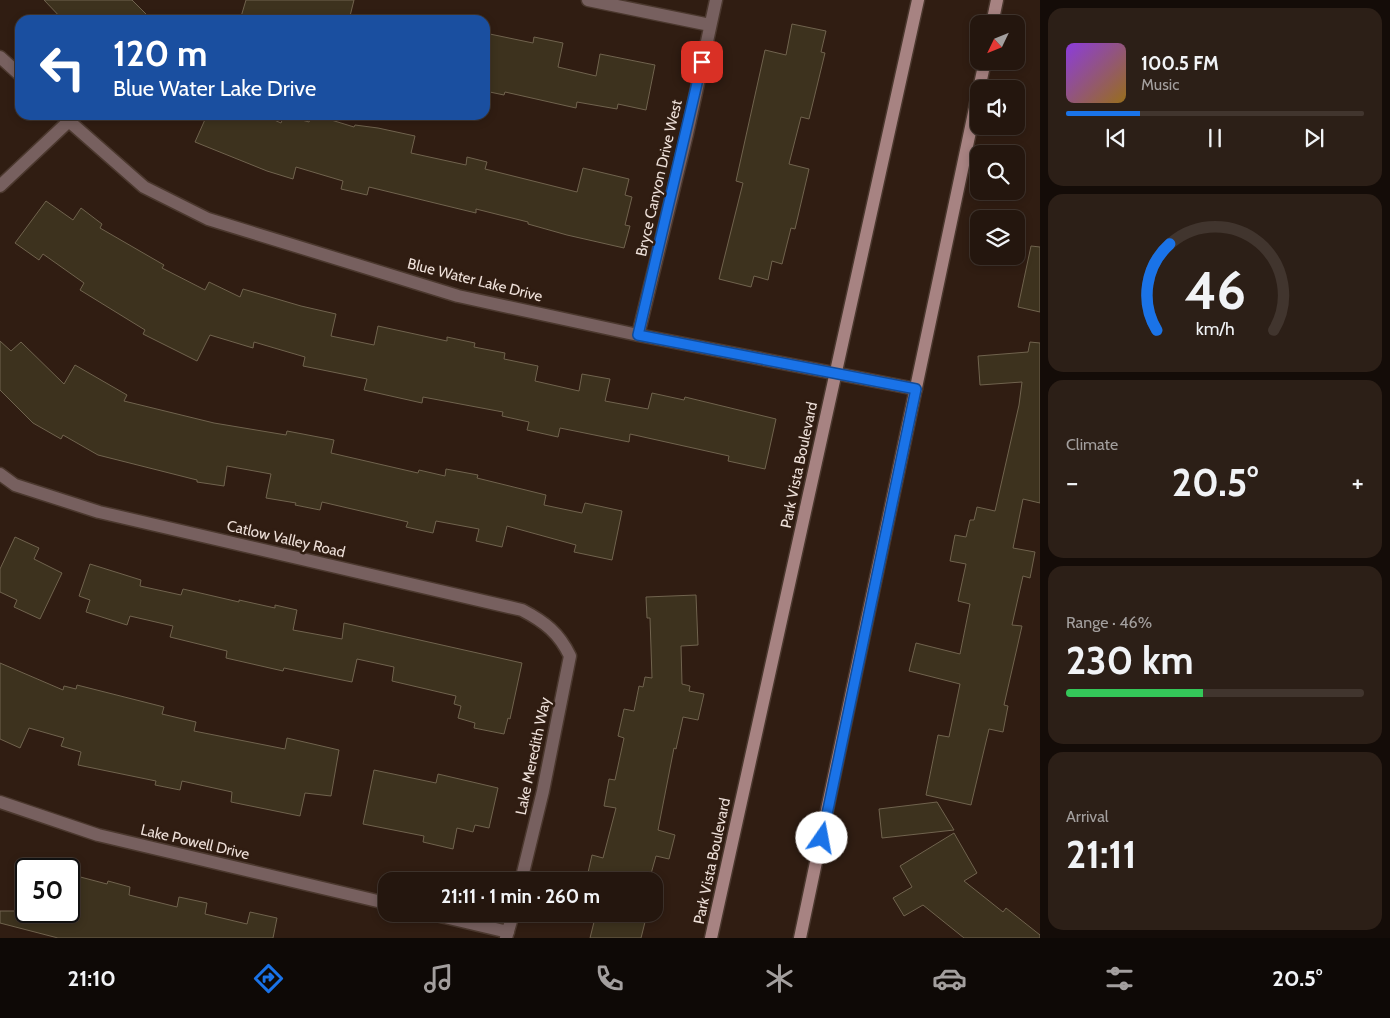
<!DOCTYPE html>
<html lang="en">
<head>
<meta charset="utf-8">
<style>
	:root { --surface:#24160e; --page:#2c1f17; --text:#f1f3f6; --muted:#a39f9e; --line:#41352e; --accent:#1a73e8 }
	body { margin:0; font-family:Cabin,sans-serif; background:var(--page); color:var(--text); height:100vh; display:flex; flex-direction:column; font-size:19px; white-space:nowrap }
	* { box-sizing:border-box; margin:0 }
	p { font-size:16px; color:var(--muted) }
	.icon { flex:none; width:28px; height:28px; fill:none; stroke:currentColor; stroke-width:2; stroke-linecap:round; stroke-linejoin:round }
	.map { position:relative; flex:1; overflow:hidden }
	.details { display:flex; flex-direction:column; gap:8px; padding:8px; background:#140c08; width:350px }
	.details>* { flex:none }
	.top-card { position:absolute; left:15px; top:15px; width:475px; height:105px; border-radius:15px; box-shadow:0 2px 8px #0003,0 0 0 1px var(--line); background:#1a4fa0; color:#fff; overflow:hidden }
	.needle { width:32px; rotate:227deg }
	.controls { position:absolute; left:970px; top:15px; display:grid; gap:10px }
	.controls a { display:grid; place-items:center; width:55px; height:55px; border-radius:10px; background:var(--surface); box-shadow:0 2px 8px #0003,0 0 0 1px var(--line); font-size:25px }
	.speed { position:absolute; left:15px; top:858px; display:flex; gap:10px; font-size:25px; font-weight:700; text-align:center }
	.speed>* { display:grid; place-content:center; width:65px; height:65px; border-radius:50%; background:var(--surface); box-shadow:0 2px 8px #0003,0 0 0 1px var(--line); line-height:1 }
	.speed .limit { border:2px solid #111; border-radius:8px; background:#fff; color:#111 }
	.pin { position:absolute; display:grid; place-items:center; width:42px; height:42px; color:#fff; margin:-21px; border-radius:10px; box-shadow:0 2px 8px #0006 }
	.me { position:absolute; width:55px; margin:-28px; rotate:12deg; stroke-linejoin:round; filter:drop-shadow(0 0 4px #0008) }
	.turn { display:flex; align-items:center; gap:18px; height:105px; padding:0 15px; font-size:22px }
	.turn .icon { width:65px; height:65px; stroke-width:2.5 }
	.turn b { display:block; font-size:35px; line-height:42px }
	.big { font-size:38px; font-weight:800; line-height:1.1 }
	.details .tile { flex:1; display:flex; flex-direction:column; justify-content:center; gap:8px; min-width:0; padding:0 18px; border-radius:15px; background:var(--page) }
	.details .dial { align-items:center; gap:0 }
	.dial svg { height:130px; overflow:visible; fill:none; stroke:var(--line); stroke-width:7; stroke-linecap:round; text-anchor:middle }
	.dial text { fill:var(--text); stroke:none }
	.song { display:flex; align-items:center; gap:15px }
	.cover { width:60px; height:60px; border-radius:8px; background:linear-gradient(135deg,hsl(270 70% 55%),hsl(40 70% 35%)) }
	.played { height:5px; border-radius:2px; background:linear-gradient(90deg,var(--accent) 25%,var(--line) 25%) }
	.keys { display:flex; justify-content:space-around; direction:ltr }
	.heat { display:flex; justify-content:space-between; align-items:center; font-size:28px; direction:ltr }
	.charge { height:8px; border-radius:4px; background:linear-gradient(90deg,#34c759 46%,var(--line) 0) }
	.trip { position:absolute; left:378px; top:872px; width:285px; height:50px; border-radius:15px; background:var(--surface); box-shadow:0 2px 8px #0003,0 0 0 1px var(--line); font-weight:800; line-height:50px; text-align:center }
	.dock { display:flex; height:80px; justify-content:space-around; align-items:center; background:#0e0906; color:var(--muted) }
	.dock .icon { width:35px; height:35px }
	.dock .current { color:var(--accent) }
	.dock b { font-size:22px; color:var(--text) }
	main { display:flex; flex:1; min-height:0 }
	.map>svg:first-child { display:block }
</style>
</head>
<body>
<main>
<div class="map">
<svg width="1040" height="938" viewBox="0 0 1040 938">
	<rect width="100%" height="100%" fill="#301d12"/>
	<!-- building -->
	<path fill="#3d321e" stroke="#70634e" d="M44,0H132L152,20H63Z
		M246,0H354L349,20H240Z
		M792,24L826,31L821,52L825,53L809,119L801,117L789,164L809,169L795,229L791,228L782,264L772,261L768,280L754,276L751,287L719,279L743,183L736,181L765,50L786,55Z
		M485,33L533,43L534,37L563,43L558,67L596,76L600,54L655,65L646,110L618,104L617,109L577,102L576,108L505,92L504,95L485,91Z
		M207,115H263L281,123L284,115L309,122L312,115H315L354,127L355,125L378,128L415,136L411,153L466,165L467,157L487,162L485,169L577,192L583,168L629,179L625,195L632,197L625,225L630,226L624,248L567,235L528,224V222L476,209V213L369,187L367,195L341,189L343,181L296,167L293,179L267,171L195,142Z
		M46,201L73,220L81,208L102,224L100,228L164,265L162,268L205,290L209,282L240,297L243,289L301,306L336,314L331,336L374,345L378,326L447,341V337L475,343L474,347L505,353L504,359L538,366L535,381L579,391L582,374L610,379L605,401L648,409L652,393L684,400L685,397L776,419L765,469L728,461L729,456L630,434L629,442L560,428L558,437L527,430L529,422L502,416L503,412L423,397L422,403L364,390L367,379L303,366L305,357L254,342L253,348L210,335L197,361L143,334L145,330L80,290L84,283L43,254L39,260L15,243Z
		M1031,246L1040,247V312L1018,307Z
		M0,341L11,351L21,342L64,384L75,365L127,395L124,401L214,423L286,435L287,431L334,440L331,453L418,473L419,470L445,476L446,469L478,475L477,478L546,495L544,505L582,513L585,503L622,511L612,560L574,552L576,545L507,526L502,547L476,541L479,529L436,521L433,533L406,527L408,522L322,502L320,510L295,505L296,503L266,498L271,474L227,466L224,486L197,482V480L98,455L63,435L61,439L33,423L0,390Z
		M1030,342L1040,343V503L1023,499L1013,548L1035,552L1030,578L1023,576L1012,625L1022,626L1004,705L1008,706L1003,732L989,729L971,805L926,795L938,735L949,737L960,684L909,671L916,643L960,654L970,604L958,601L966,564L950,561L955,535L966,537L970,520H974L977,507L995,511L1019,405L1022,382L980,385L978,356L1028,352Z
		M15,537L39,548L34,559L62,573L40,619L14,607L17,600L0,592V569Z
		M90,564L141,580L140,586L181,595L183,589L239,602V600L275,608V605L297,610L293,630L342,639L344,623L522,663L510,719L508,718L504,734L474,728L475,723L458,718L461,706L454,704L456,696L392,681L394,667L357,659L352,682L284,668L283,671L226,658L227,651L170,637L173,626L130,616L127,625L86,612L90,600L79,596Z
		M696,595L698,645L681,646L682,684L690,686L689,691L704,694L698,720L683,717L676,749L674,748L658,830L675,835L669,859L656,856L649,881H603L587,877L592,855L603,858L616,808L604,806L609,779L615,780L624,738L618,736L624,709L634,711L639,686L643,687L645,677L652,678L650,618H647L646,597Z
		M0,663L63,690L64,686L76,689L77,685L164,707L162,714L196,722L194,731L285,749L287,738L339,750L331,796L305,793L300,816L231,802L232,792L182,781L180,790L155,785L156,781L78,765L81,752L61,746L64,738L29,728L20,748L0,739Z
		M374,770L436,783L438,774L498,788L489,828L475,825L473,832L457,828L453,849L423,842L424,836L363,824Z
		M937,802L954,830L882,838L879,809Z
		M954,833L977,873L964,881L1003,912L1006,908L1040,935V938H964L923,905L904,916L893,898L912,887L900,866Z
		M69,874L107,884L108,881L130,887L129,895L177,907L179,897L207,903L205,914L247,924L250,912L277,918L273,938H58L0,923V911H69Z
		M596,914H647L641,938H590Z"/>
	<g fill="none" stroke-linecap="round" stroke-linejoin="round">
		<defs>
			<path id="street" d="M588,0L710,25
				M0,57L20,75
				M62,115L144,187L208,219L458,296L638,335L916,389
				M0,186L69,121
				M638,335L687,134L716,0
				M0,474L15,485L99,512L522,610C545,622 559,633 570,656L543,791L521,881
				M0,802L98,835L386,903
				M432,914L508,932
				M506,938L513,914"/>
			<path id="secondary" d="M992,24L997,0
				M979,89L985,61
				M711,938L918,0
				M800,938L979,89"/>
		</defs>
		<!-- street casing -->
		<use href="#street" stroke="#4b382e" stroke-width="15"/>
		<!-- secondary casing -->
		<use href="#secondary" stroke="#4b382e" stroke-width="15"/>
		<!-- street -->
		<use href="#street" stroke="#77605f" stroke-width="12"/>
		<!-- secondary -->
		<use href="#secondary" stroke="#a78382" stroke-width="12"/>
	</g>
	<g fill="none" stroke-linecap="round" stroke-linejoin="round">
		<defs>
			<path id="route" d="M702,62L638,335L916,389L822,838"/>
		</defs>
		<!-- route casing -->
		<use href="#route" stroke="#114b97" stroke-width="12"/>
		<!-- route -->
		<use href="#route" stroke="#1a73e8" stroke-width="9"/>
	</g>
	<g text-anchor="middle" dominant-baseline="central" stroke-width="5" stroke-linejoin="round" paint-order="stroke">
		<!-- street labels -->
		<g font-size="15" fill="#eee0d9" stroke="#301d12">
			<text transform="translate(659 178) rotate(-77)">Bryce Canyon Drive West</text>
			<text transform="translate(475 280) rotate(14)">Blue Water Lake Drive</text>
			<text transform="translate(799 465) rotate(-78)">Park Vista Boulevard</text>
			<text transform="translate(286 539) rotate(13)">Catlow Valley Road</text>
			<text transform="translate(533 756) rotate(-78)">Lake Meredith Way</text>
			<text transform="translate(195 842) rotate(13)">Lake Powell Drive</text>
			<text transform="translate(712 861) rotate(-78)">Park Vista Boulevard</text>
		</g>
	</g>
</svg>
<div class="controls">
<a><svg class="needle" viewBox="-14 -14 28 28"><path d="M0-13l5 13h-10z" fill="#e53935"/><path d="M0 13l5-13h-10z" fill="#a39f9e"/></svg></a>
<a><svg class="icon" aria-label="sound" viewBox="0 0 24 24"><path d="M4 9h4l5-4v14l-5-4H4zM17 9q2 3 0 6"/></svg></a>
<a><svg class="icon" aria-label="search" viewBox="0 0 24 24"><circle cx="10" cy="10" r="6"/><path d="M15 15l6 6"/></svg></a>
<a><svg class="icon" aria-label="layers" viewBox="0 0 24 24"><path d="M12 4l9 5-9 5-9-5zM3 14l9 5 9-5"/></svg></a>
</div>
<div class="speed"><div class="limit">50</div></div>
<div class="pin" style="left:702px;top:62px;background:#d93025"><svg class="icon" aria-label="arrive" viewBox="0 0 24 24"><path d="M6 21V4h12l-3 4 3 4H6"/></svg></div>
<svg class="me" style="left:822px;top:838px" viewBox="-20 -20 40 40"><circle r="19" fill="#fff"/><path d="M0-13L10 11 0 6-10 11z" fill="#1a73e8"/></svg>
<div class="trip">21:11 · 1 min · 260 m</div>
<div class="top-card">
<div class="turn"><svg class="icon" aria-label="left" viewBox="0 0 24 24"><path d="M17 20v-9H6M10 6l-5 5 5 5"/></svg><div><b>120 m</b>Blue Water Lake Drive</div></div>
</div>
</div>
<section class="details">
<div class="tile">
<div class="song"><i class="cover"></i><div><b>100.5 FM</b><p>Music</p></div></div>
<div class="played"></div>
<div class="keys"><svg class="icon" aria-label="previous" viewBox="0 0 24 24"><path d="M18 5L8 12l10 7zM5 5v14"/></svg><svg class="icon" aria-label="pause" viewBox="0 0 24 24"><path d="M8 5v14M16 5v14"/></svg><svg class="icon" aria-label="next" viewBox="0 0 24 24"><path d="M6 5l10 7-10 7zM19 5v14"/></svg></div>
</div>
<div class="tile dial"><svg viewBox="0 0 100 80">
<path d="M14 69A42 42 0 1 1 86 69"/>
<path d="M14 69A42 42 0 0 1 22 16" stroke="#1a73e8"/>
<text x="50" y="56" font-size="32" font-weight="700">46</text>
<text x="50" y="72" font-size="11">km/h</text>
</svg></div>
<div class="tile"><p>Climate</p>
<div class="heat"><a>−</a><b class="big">20.5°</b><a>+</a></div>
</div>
<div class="tile"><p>Range · 46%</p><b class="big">230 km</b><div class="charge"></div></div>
<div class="tile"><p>Arrival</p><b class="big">21:11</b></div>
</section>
</main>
<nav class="dock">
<b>21:10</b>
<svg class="icon current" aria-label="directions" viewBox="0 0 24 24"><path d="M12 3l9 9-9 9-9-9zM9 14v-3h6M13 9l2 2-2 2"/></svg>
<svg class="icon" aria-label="music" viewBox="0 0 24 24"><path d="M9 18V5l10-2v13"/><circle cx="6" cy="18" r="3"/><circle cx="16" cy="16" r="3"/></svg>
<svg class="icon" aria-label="phone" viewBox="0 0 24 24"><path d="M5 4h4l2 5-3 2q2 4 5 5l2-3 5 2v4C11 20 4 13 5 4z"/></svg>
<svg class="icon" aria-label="climate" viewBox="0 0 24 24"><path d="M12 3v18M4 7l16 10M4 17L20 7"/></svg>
<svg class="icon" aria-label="car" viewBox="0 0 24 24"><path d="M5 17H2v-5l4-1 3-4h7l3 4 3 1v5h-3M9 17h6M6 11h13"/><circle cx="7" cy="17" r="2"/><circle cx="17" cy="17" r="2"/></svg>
<svg class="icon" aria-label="filters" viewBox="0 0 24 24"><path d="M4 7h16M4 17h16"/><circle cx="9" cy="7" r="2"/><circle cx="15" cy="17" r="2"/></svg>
<b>20.5°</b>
</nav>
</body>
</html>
